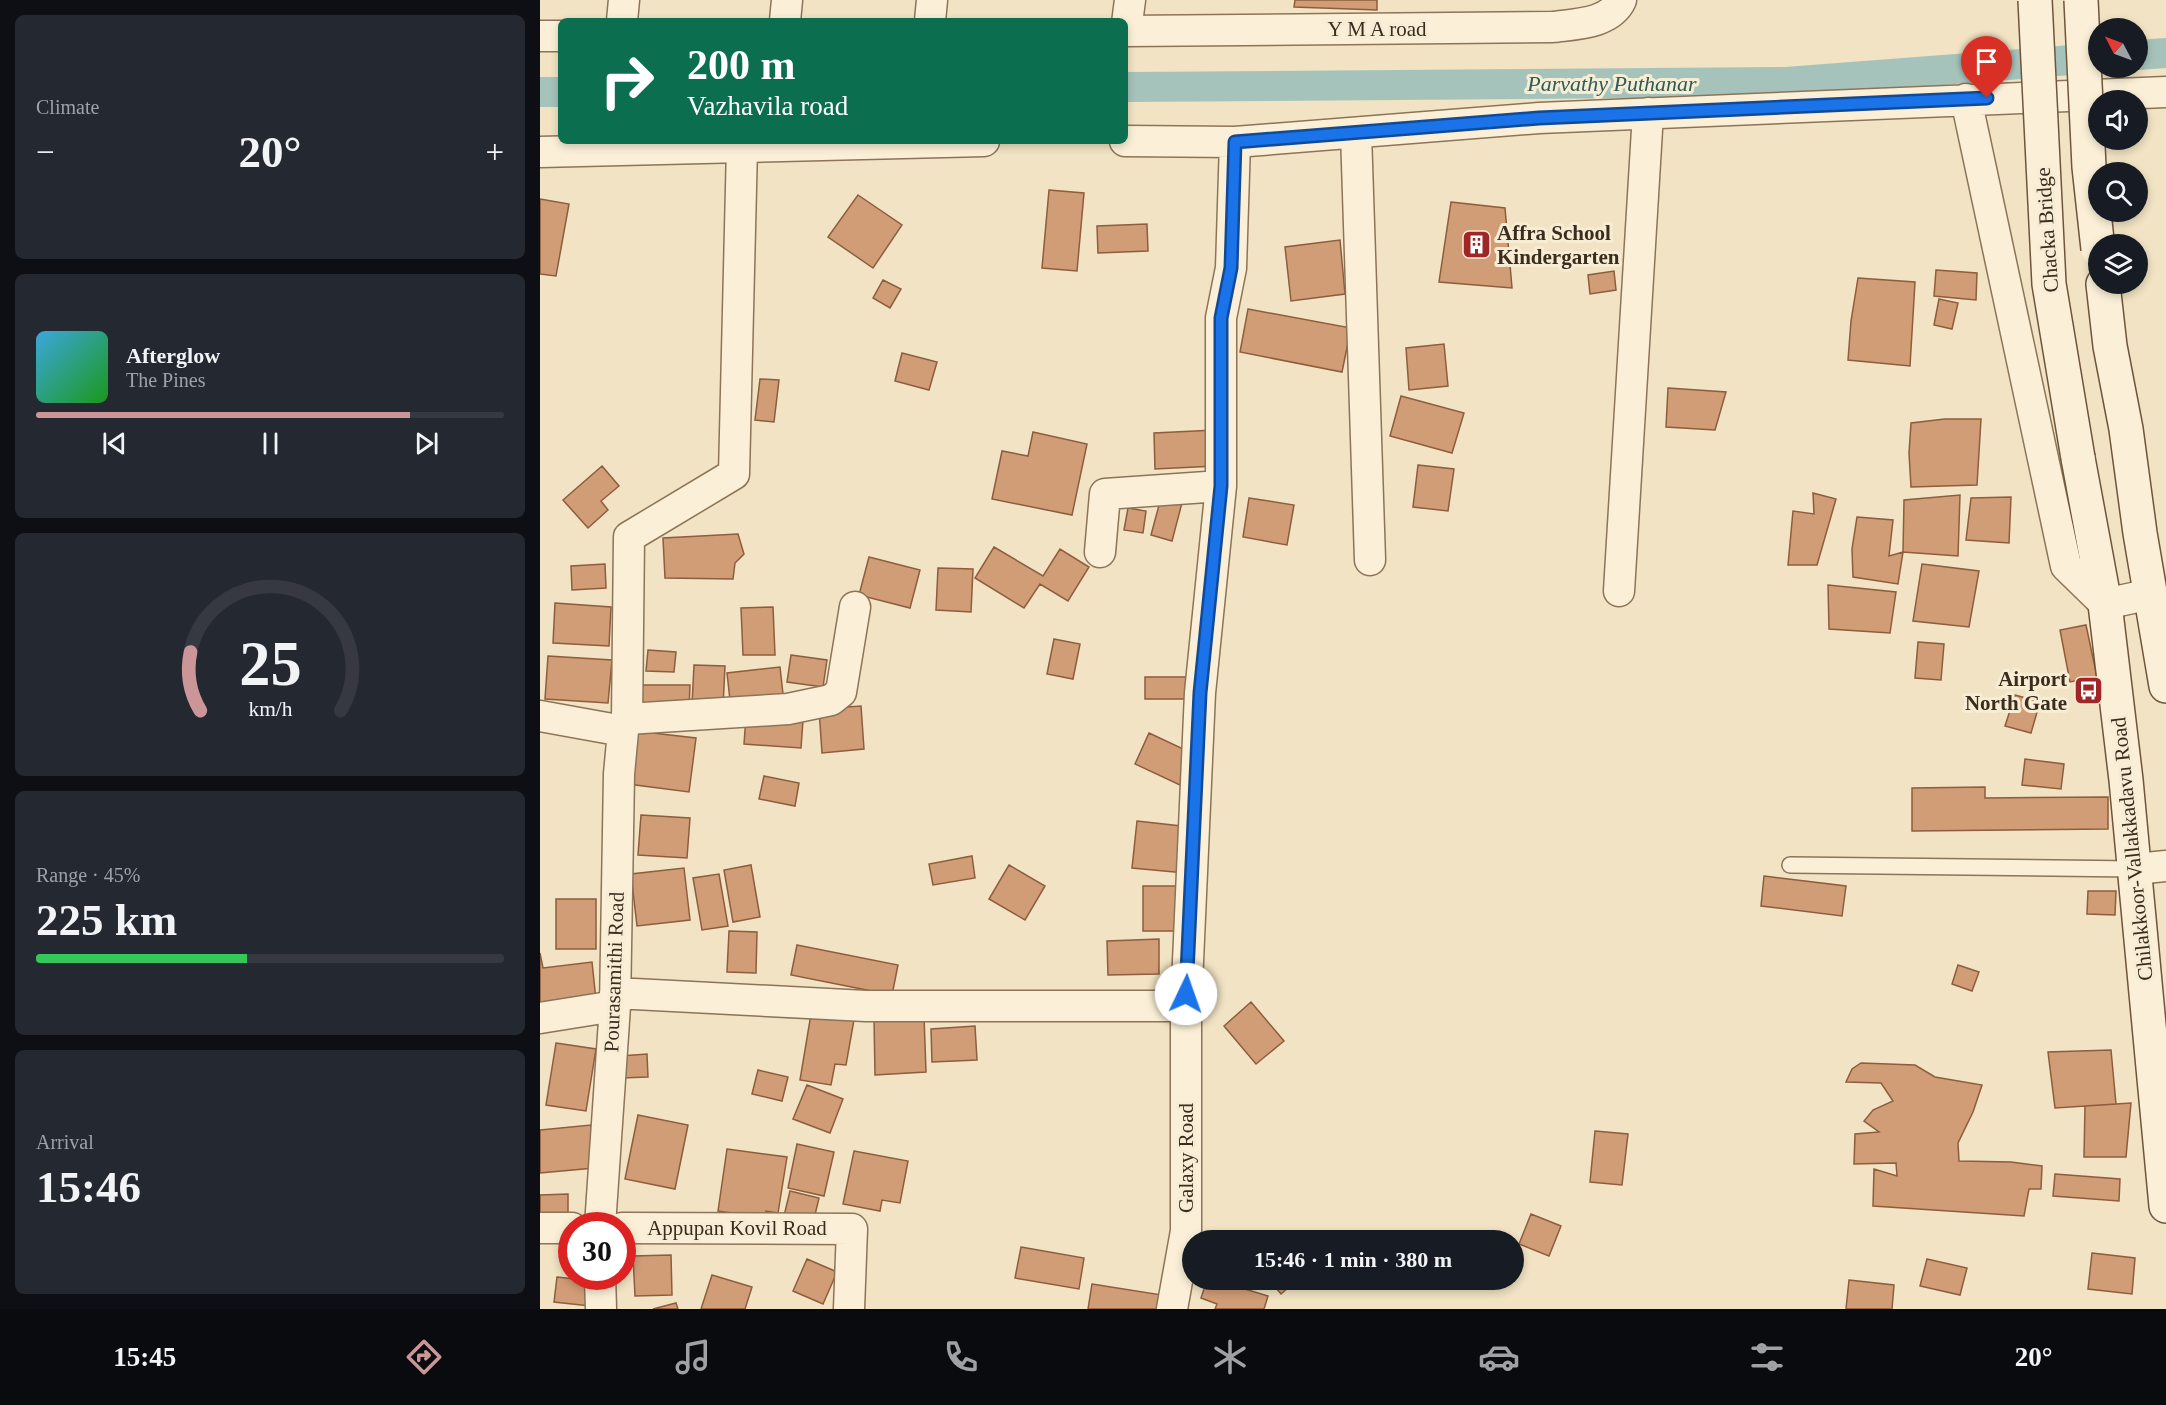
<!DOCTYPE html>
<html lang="en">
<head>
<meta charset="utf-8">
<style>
	:root { --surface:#171b24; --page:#242831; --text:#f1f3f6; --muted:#9ea1a6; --line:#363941; --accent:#cc9698 }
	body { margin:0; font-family:Georgia,serif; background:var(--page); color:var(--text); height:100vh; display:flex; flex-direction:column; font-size:22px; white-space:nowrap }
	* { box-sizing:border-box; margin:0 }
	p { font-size:20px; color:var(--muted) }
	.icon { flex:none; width:33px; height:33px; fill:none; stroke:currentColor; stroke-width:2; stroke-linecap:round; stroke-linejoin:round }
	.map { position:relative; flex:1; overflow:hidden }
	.side { display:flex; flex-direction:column; gap:15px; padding:15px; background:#0d0f14; width:540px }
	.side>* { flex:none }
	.banner { position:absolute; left:18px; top:18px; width:570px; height:126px; border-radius:9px; box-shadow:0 3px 9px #0003; background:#0b6e4f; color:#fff; overflow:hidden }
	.needle { width:39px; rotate:311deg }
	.tools { position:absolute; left:1548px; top:18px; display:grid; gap:12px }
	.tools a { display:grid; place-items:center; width:60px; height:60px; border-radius:50%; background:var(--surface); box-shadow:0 3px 9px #0003; font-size:30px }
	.speed { position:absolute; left:18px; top:1212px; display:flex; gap:12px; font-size:30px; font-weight:700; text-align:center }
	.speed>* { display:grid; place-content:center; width:78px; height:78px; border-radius:50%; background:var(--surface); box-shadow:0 3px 9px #0003; line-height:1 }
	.speed .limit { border:9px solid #d22; background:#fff; color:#111 }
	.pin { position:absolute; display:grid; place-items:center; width:51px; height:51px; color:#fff; margin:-62px -26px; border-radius:50% 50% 50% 0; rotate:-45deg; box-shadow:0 0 6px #0007 }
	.pin .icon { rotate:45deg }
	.me { position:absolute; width:66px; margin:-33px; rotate:3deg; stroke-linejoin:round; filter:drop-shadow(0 0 4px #0008) }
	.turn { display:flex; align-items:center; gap:21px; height:126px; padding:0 30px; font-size:27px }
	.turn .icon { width:78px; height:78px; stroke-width:2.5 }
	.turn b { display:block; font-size:42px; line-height:51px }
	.big { font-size:45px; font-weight:800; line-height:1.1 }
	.side .widget { flex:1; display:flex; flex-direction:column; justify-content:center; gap:9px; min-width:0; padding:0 21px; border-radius:9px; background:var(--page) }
	.side .dial { align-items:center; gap:0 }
	.dial svg { height:156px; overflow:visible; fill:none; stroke:var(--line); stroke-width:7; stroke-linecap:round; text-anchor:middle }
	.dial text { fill:var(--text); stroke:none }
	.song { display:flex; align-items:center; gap:18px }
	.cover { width:72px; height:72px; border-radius:9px; background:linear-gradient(135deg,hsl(200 70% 55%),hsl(120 70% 35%)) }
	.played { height:6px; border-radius:3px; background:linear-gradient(90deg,var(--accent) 80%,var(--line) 80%) }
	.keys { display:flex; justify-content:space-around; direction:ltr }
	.heat { display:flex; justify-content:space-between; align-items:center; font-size:33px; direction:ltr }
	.charge { height:9px; border-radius:4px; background:linear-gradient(90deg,#34c759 45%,var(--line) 0) }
	.trip { position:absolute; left:642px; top:1230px; width:342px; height:60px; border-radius:30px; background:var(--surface); box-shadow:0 3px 9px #0003; font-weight:800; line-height:60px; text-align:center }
	.tabs { display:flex; height:96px; justify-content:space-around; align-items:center; background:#090b0e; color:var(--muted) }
	.tabs .icon { width:42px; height:42px }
	.tabs .active { color:var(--accent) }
	.tabs b { font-size:27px; color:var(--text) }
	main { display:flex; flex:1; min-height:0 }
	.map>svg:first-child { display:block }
</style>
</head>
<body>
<main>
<section class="side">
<div class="widget"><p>Climate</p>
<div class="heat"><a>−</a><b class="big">20°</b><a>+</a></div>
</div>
<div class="widget">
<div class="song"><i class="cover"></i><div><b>Afterglow</b><p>The Pines</p></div></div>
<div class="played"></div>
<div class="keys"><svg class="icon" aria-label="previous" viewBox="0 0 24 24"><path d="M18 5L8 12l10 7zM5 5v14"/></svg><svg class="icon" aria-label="pause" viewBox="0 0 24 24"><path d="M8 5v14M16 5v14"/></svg><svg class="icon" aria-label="next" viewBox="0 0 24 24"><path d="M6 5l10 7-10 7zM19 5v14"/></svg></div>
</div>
<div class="widget dial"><svg viewBox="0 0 100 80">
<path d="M14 69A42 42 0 1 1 86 69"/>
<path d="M14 69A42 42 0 0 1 9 39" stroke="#cc9698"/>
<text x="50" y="56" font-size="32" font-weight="700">25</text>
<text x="50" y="72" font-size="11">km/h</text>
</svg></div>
<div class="widget"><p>Range · 45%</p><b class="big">225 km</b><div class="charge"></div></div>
<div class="widget"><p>Arrival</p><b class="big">15:46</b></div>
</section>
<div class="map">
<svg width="1626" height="1309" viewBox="0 0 1626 1309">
	<rect width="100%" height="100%" fill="#f1e3c3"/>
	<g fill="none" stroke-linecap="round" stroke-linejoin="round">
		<!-- canal -->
		<path stroke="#a6c3bb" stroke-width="30" d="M1598,55L1626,53
			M585,87L1246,82L1558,58
			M0,92H21"/>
	</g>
	<!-- building -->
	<path fill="#d19d77" stroke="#8d5d3d" stroke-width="1.5" d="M755,0H837V10L754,7Z
		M509,190L544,193L537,271L502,268Z
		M318,195L362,225L333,268L288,237Z
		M0,199L29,204L16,276L0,274Z
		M911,202L965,208L972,288L899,282Z
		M607,224L608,251L558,253L557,226Z
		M800,240L805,294L751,301L745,247Z
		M1396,270L1437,273L1436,300L1394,296Z
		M1074,271L1076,290L1050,294L1048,275Z
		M1318,278L1375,282L1370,366L1308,360L1311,321Z
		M343,280L361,289L350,308L333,298Z
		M1399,299L1418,303L1412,329L1394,325Z
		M708,309L811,328L802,372L700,352Z
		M904,344L908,386L869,390L866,348Z
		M362,353L397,362L389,390L355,381Z
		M220,379L239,380L234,422L215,420Z
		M1128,388L1186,392L1175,430L1126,427Z
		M861,396L924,413L912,453L850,436Z
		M1405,419H1441L1437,485L1371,487L1369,453L1371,423Z
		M675,430L676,466L615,469L614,433Z
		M493,432L547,444L532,515L452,499L462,451L488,456Z
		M878,465L914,469L908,511L873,507Z
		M62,466L79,486L61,501L68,510L48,528L23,500Z
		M1273,493L1296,499L1277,565H1248L1253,511L1274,514Z
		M622,494L643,499L632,541L611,535Z
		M1420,495L1418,556L1363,552L1364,500Z
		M1471,497L1469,543L1426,540L1431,498Z
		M709,498L754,505L747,545L703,537Z
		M588,508L606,511L603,533L584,530Z
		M1317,517L1353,520L1349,556L1363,552L1358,584L1313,577L1312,549Z
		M198,534L204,554L195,563L193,579L125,578L123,538Z
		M454,547L503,576L520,549L549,567L528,601L500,584L484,608L435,578Z
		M329,557L380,570L370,608L319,595Z
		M65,564L66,588L32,590L31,566Z
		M1382,564L1439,571L1429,627L1373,621Z
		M398,568L433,569L431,612L396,610Z
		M1288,585L1356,592L1350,633L1289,629Z
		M15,603L71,607L69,646L13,643Z
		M233,607L235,655H203L201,608Z
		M1546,625L1557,677L1530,682L1520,630Z
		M514,639L540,644L533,679L507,674Z
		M1378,642L1404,644L1401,680L1375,678Z
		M108,650L136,652L134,672L106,671Z
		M251,655L287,660L283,687L247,682Z
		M8,656L72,660L68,703L5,699Z
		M154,665L185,666L183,707L152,705Z
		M240,667L244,703L191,709L187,673Z
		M605,677H652V699H605Z
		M99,685H150L149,711L98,710Z
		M1475,695L1500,702L1491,733L1465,726Z
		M321,706L324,749L282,753L279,709Z
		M206,716L263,720L261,748L204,744Z
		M95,731L156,738L149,792L88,784Z
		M609,733L654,754L640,785L595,764Z
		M1485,759L1524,764L1521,789L1482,785Z
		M224,776L259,783L255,806L219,799Z
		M1445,787V798L1568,797V829L1372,831V788Z
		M101,815L150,818L147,858L98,855Z
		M597,821L650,827L645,873L592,868Z
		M432,856L435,878L393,885L389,864Z
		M211,865L220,917L193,922L184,870Z
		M469,865L505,886L485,920L449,899Z
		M144,868L150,920L97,926L91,874Z
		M179,874L188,926L162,930L153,878Z
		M1224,876L1306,886L1302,916L1221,906Z
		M603,886H645V931H603Z
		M1548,891H1576L1575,915L1547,914Z
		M16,899H56V949H16Z
		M189,931L217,932L216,973L187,972Z
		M619,939V974L568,975L567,941Z
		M257,945L358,965L352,995L251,975Z
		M0,953L3,968L52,962L56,1000L0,1007Z
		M1418,965L1439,972L1432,991L1412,984Z
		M711,1002L744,1041L716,1064L684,1026Z
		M271,1014L314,1020L306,1065L295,1064L291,1085L260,1080Z
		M384,1016L386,1072L335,1075L334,1018Z
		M435,1026L437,1060L392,1062L391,1029Z
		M16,1043L56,1049L46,1111L6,1105Z
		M1571,1050L1576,1104L1515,1108L1508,1052Z
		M107,1054L108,1077L81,1078L80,1056Z
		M1321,1063L1375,1065L1395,1077L1442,1085L1433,1112L1418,1143L1419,1161L1471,1162L1502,1166L1501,1189H1489L1484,1216L1333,1206L1334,1169L1357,1176L1356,1163L1314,1164L1315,1134L1339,1132L1324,1121L1333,1110L1353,1101L1341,1083L1306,1082L1312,1069Z
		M218,1070L248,1077L242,1101L212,1094Z
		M267,1085L303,1099L290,1133L253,1119Z
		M1591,1103L1586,1157H1544L1545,1106Z
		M98,1115L148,1125L135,1189L85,1179Z
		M51,1125L54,1168L0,1173V1130Z
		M1055,1131L1088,1134L1082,1185L1050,1182Z
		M257,1144L294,1152L284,1196L248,1188Z
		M187,1149L247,1157L238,1213L226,1211L225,1218L178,1211Z
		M314,1151L368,1161L360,1203L342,1200L340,1211L303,1204Z
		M1515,1174L1580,1179L1579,1201L1513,1196Z
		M250,1191L279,1198L273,1223L244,1216Z
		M28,1194V1226L0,1227V1195Z
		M991,1214L1021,1226L1009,1256L979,1244Z
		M481,1247L544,1258L539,1289L475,1278Z
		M1552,1253L1595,1258L1592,1294L1548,1289Z
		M131,1255L132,1295L95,1296L93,1256Z
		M267,1259L297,1272L283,1304L253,1291Z
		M1387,1259L1427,1268L1420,1295L1380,1286Z
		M172,1275L212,1287L205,1309H161Z
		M17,1277L53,1281L50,1306L14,1302Z
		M667,1280H675L728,1296L724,1309H675L677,1304L661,1298Z
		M729,1280H755L756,1281L741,1294Z
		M1309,1280L1354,1285L1352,1309H1306Z
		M552,1284L622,1295L619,1309H548Z
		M136,1303L138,1309H113Z"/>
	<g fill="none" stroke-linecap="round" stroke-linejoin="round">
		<defs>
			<path id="service" d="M1250,865L1596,869"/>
			<path id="minor" d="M82,21L84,0
				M245,21L247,0
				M390,21L392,0
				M585,31L1013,27C1035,24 1070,24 1081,0
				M586,31L590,0
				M0,36H21
				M1426,99L1526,566L1565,604L1611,594
				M816,133L830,560
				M585,141L695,142L999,118L1626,92
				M0,152L444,141
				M560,552L565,494L681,486
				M1079,591L1108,113
				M0,716L83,731
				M87,719L248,709L291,700L301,692L315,607
				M1596,869L1626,866
				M75,993L326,1006H646
				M0,1018L75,1006
				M60,1226L75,1006L79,774L83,731L87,719L89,537L194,474L202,147
				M0,1228H32
				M82,1228L312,1229L309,1309
				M60,1276L61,1309
				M632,1309L646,1231V1006L660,693L681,486V318L691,268L695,142"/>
			<path id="secondary" d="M1563,284L1570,346L1586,429L1600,533L1626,686
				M1538,458L1565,604L1586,780L1626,1206"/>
		</defs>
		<!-- service casing -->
		<use href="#service" stroke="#8c7459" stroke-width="18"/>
		<!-- minor casing -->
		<use href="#minor" stroke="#8c7459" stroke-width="33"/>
		<!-- secondary casing -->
		<use href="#secondary" stroke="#6e553c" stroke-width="36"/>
		<!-- service -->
		<use href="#service" stroke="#fbf0d7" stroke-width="15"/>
		<!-- minor -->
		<use href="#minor" stroke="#fbf0d7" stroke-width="30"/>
		<!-- secondary -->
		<use href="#secondary" stroke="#fbf0d7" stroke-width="33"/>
		<defs>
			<path id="secondary-bridge" d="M1495,0L1509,284L1538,458
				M1541,0L1549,167L1558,249"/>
		</defs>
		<!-- secondary-bridge casing -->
		<use href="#secondary-bridge" stroke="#6e553c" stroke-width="36" stroke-linecap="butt"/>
		<!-- secondary-bridge -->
		<use href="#secondary-bridge" stroke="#fbf0d7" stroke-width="33"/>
	</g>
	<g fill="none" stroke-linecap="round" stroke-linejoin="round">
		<defs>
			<path id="route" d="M646,994L660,693L681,486V318L691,268L695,142L999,118L1447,98"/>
		</defs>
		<!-- route casing -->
		<use href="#route" stroke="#114b97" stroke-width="15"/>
		<!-- route -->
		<use href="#route" stroke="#1a73e8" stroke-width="10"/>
	</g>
	<!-- icons -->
	<defs>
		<symbol id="building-square" viewBox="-11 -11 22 22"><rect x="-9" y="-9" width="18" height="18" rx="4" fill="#9f2526" stroke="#f7edd4"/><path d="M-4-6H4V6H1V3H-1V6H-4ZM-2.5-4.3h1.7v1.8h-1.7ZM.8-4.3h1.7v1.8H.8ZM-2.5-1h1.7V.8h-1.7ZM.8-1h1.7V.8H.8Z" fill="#fff"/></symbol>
		<symbol id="bus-square" viewBox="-11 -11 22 22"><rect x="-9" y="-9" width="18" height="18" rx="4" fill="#9f2526" stroke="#f7edd4"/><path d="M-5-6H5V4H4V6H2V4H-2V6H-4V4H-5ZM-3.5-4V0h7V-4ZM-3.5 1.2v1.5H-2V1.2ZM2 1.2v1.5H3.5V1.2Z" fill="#fff"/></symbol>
	</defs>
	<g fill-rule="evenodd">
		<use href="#building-square" x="920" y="228" width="33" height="33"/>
		<use href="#bus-square" x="1532" y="674" width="33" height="33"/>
	</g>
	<g text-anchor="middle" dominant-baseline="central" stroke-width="6" stroke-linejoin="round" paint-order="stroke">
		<!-- street labels -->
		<g font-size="21" fill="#3b2c1e" stroke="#f7edd4">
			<text x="837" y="29">Y M A road</text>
			<text transform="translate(1507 230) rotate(-94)">Chacka Bridge</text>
			<text transform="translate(1592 849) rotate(-96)">Chilakkoor-Vallakkadavu Road</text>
			<text transform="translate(74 972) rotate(-88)">Pourasamithi Road</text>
			<text transform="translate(646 1158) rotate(-90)">Galaxy Road</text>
			<text x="197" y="1228">Appupan Kovil Road</text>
		</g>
		<!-- poi labels -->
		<g font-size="21" font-weight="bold" fill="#3b2c1e" stroke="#f7edd4" text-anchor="start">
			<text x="957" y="233">Affra School<tspan x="957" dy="24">Kindergarten</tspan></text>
			<text x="1527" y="679" text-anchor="end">Airport<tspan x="1527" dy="24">North Gate</tspan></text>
		</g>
		<!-- water labels -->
		<g font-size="22" font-style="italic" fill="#2c5c59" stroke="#f7edd4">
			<text x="1072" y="83">Parvathy Puthanar</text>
		</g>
	</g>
</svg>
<div class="tools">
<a><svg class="needle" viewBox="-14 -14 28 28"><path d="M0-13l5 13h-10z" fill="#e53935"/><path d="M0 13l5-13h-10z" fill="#9ea1a6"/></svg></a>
<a><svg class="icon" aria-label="sound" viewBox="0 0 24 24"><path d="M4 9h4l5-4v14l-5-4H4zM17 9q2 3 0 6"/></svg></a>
<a><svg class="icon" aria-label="search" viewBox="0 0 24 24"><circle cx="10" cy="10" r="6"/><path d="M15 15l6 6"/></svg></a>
<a><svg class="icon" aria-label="layers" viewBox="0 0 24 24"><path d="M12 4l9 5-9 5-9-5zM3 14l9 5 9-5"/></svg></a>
</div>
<div class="speed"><div class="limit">30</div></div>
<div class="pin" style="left:1447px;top:98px;background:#d93025"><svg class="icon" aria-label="arrive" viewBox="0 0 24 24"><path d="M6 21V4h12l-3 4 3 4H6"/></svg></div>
<svg class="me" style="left:646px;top:994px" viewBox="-20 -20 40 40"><circle r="19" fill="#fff"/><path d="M0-13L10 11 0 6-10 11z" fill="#1a73e8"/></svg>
<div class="trip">15:46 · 1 min · 380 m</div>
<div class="banner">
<div class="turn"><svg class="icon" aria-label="right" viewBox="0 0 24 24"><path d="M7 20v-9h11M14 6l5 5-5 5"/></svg><div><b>200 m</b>Vazhavila road</div></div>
</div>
</div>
</main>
<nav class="tabs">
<b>15:45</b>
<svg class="icon active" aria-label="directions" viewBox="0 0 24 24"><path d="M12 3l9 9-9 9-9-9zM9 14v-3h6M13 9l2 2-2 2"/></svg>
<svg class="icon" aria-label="music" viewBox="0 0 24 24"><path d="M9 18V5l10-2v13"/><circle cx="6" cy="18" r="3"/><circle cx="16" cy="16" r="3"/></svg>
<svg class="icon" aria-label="phone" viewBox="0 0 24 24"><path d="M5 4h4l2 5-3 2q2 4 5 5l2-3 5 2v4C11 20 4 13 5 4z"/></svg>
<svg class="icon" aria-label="climate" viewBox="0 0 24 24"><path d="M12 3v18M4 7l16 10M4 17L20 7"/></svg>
<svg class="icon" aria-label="car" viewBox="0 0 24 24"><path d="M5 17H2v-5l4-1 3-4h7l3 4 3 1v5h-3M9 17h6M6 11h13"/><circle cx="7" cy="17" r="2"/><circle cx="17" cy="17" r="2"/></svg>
<svg class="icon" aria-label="filters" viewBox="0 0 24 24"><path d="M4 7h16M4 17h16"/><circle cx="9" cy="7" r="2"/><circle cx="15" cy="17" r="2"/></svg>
<b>20°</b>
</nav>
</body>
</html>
